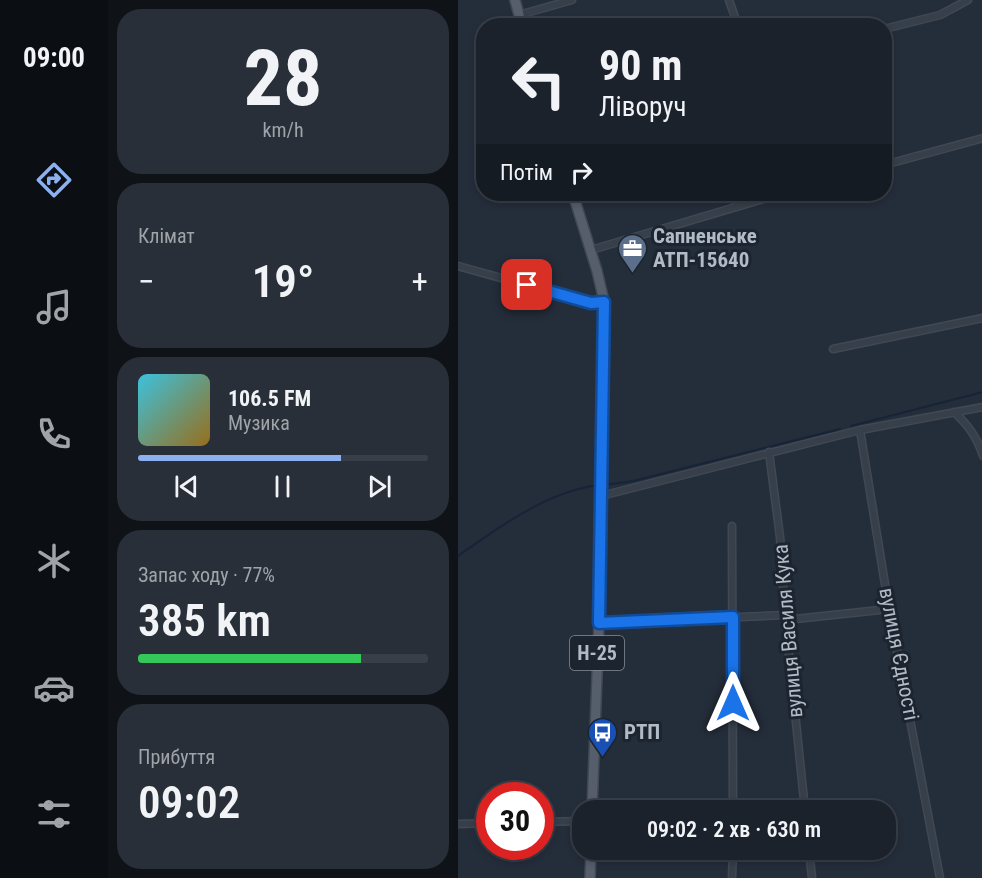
<!DOCTYPE html>
<html lang="uk">
<head>
<meta charset="utf-8">
<style>
	:root { --surface:#1b222c; --page:#282f38; --text:#f1f3f6; --muted:#a0a4a9; --line:#393f48; --accent:#8bb1f2 }
	body { margin:0; font-family:"Roboto Condensed",sans-serif; background:var(--page); color:var(--text); height:100vh; display:flex; flex-direction:column; font-size:22px; white-space:nowrap }
	* { box-sizing:border-box; margin:0 }
	p { font-size:20px; color:var(--muted) }
	.icon { flex:none; width:33px; height:33px; fill:none; stroke:currentColor; stroke-width:2; stroke-linecap:round; stroke-linejoin:round }
	.map { position:relative; flex:1; overflow:hidden }
	.details { display:flex; flex-direction:column; gap:9px; padding:9px; background:#0f1318; width:350px }
	.details>* { flex:none }
	.hud { position:absolute; left:18px; top:18px; width:416px; height:183px; border-radius:24px; box-shadow:0 3px 9px #0003,0 0 0 2px var(--line); background:#1b222c; color:var(--text); overflow:hidden }
	.speed { position:absolute; left:18px; top:782px; display:flex; gap:12px; font-size:30px; font-weight:700; text-align:center }
	.speed>* { display:grid; place-content:center; width:78px; height:78px; border-radius:50%; background:var(--surface); box-shadow:0 3px 9px #0003,0 0 0 2px var(--line); line-height:1 }
	.speed .limit { border:9px solid #d22; background:#fff; color:#111 }
	.pin { position:absolute; display:grid; place-items:center; width:51px; height:51px; color:#fff; margin:-26px; border-radius:12px; box-shadow:0 3px 9px #0006 }
	.me { position:absolute; width:66px; margin:-33px; rotate:0deg; stroke-linejoin:round; filter:drop-shadow(0 0 4px #0008) }
	.turn { display:flex; align-items:center; gap:21px; height:126px; padding:0 24px; font-size:27px }
	.turn .icon { width:78px; height:78px; stroke-width:2.5 }
	.turn b { display:block; font-size:42px; line-height:51px }
	.then { display:flex; align-items:center; height:57px; padding:0 24px; background:#0003; gap:12px; font-size:22px }
	.big { font-size:45px; font-weight:600; line-height:1.1 }
	.details .widget { flex:1; display:flex; flex-direction:column; justify-content:center; gap:9px; min-width:0; padding:0 21px; border-radius:24px; background:var(--page) }
	.details .dial { align-items:center; gap:0 }
	.dial b { font-size:78px; line-height:1 }
	.song { display:flex; align-items:center; gap:18px }
	.cover { width:72px; height:72px; border-radius:9px; background:linear-gradient(135deg,hsl(190 70% 55%),hsl(40 70% 35%)) }
	.played { height:6px; border-radius:3px; background:linear-gradient(90deg,var(--accent) 70%,var(--line) 70%) }
	.keys { display:flex; justify-content:space-around; direction:ltr }
	.heat { display:flex; justify-content:space-between; align-items:center; font-size:33px; direction:ltr }
	.charge { height:9px; border-radius:4px; background:linear-gradient(90deg,#34c759 77%,var(--line) 0) }
	.trip { position:absolute; left:114px; top:800px; width:324px; height:60px; border-radius:24px; background:var(--surface); box-shadow:0 3px 9px #0003,0 0 0 2px var(--line); font-weight:600; line-height:60px; text-align:center }
	main { display:flex; flex:1; min-height:0 }
	.tabs { display:flex; flex-direction:column; width:108px; justify-content:space-around; align-items:center; background:#0b0e12; color:var(--muted) }
	.tabs .icon { width:42px; height:42px }
	.tabs .active { color:var(--accent) }
	.tabs b { font-size:27px; color:var(--text) }
	.map>svg:first-child { display:block }
</style>
</head>
<body>
<main>
<nav class="tabs">
<b>09:00</b>
<svg class="icon active" aria-label="directions" viewBox="0 0 24 24"><path d="M12 3l9 9-9 9-9-9zM9 14v-3h6M13 9l2 2-2 2"/></svg>
<svg class="icon" aria-label="music" viewBox="0 0 24 24"><path d="M9 18V5l10-2v13"/><circle cx="6" cy="18" r="3"/><circle cx="16" cy="16" r="3"/></svg>
<svg class="icon" aria-label="phone" viewBox="0 0 24 24"><path d="M5 4h4l2 5-3 2q2 4 5 5l2-3 5 2v4C11 20 4 13 5 4z"/></svg>
<svg class="icon" aria-label="climate" viewBox="0 0 24 24"><path d="M12 3v18M4 7l16 10M4 17L20 7"/></svg>
<svg class="icon" aria-label="car" viewBox="0 0 24 24"><path d="M5 17H2v-5l4-1 3-4h7l3 4 3 1v5h-3M9 17h6M6 11h13"/><circle cx="7" cy="17" r="2"/><circle cx="17" cy="17" r="2"/></svg>
<svg class="icon" aria-label="filters" viewBox="0 0 24 24"><path d="M4 7h16M4 17h16"/><circle cx="9" cy="7" r="2"/><circle cx="15" cy="17" r="2"/></svg>
</nav>
<section class="details">
<div class="widget dial"><b>28</b><p>km/h</p></div>
<div class="widget"><p>Клімат</p>
<div class="heat"><a>−</a><b class="big">19°</b><a>+</a></div>
</div>
<div class="widget">
<div class="song"><i class="cover"></i><div><b>106.5 FM</b><p>Музика</p></div></div>
<div class="played"></div>
<div class="keys"><svg class="icon" aria-label="previous" viewBox="0 0 24 24"><path d="M18 5L8 12l10 7zM5 5v14"/></svg><svg class="icon" aria-label="pause" viewBox="0 0 24 24"><path d="M8 5v14M16 5v14"/></svg><svg class="icon" aria-label="next" viewBox="0 0 24 24"><path d="M6 5l10 7-10 7zM19 5v14"/></svg></div>
</div>
<div class="widget"><p>Запас ходу · 77%</p><b class="big">385 km</b><div class="charge"></div></div>
<div class="widget"><p>Прибуття</p><b class="big">09:02</b></div>
</section>
<div class="map">
<svg width="525" height="878" viewBox="0 0 525 878">
	<rect width="100%" height="100%" fill="#242d3a"/>
	<g fill="none" stroke-linecap="round" stroke-linejoin="round">
		<!-- stream -->
		<path stroke="#172437" stroke-width="2" d="M393,426L525,392
			M146,485L175,481L382,429
			M0,556C41,527 90,491 141,485"/>
		<defs>
			<path id="street" d="M271,0L280,26
				M61,15L114,0
				M426,29L482,15L510,0
				M426,165L525,138
				M277,194L278,206
				M133,250L322,194
				M0,266L133,303L146,301
				M375,349L525,318
				M496,412C510,425 519,437 525,456
				M402,430L431,609L482,878
				M311,452L322,537L327,615L347,810
				M143,496L402,430L525,407
				M274,526L275,810
				M328,620L431,609
				M141,623L327,615
				M82,822L124,821
				M0,824L32,823
				M351,849L354,878
				M274,878L275,849"/>
			<path id="primary" d="M57,0L64,26
				M115,194L139,271L146,301L141,623L134,810
				M132,878L133,849"/>
		</defs>
		<!-- street casing -->
		<use href="#street" stroke="#404853" stroke-width="9"/>
		<!-- primary casing -->
		<use href="#primary" stroke="#404853" stroke-width="12"/>
		<!-- street -->
		<use href="#street" stroke="#373f4a" stroke-width="6"/>
		<!-- primary -->
		<use href="#primary" stroke="#555e6a" stroke-width="9"/>
	</g>
	<g fill="none" stroke-linecap="round" stroke-linejoin="round">
		<defs>
			<path id="route" d="M69,285L133,303L146,302L141,623L275,617V703"/>
		</defs>
		<!-- route casing -->
		<use href="#route" stroke="#114b97" stroke-width="15"/>
		<!-- route -->
		<use href="#route" stroke="#1a73e8" stroke-width="10"/>
	</g>
	<!-- icons -->
	<defs>
		<symbol id="office-pin" viewBox="-11 -11 22 30"><path d="M0 17L-7.5 6A9.5 9.5 0 1 1 7.5 6Z" fill="#5c6f8a" stroke="#1c242f"/><path d="M-6-3h4V-5.5h4V-3h4V5H-6ZM-1-4.5V-3h2v-1.5ZM-6 0V1H6V0Z" fill="#fff"/></symbol>
		<symbol id="bus-pin" viewBox="-11 -11 22 30"><path d="M0 17L-7.5 6A9.5 9.5 0 1 1 7.5 6Z" fill="#1a4fb4" stroke="#1c242f"/><path d="M-5-6H5V4H4V6H2V4H-2V6H-4V4H-5ZM-3.5-4V0h7V-4ZM-3.5 1.2v1.5H-2V1.2ZM2 1.2v1.5H3.5V1.2Z" fill="#fff"/></symbol>
	</defs>
	<g fill-rule="evenodd">
		<use href="#office-pin" x="158" y="232" width="33" height="45"/>
		<use href="#bus-pin" x="128" y="716" width="33" height="45"/>
	</g>
	<g text-anchor="middle" dominant-baseline="central" stroke-width="6" stroke-linejoin="round" paint-order="stroke">
		<!-- shield labels -->
		<rect fill="#1c242f" stroke="#858d99" stroke-width="1.5" x="112" y="636" width="54" height="34" rx="4.5"/>
		<g font-size="20" font-weight="bold" fill="#b2bac6">
			<text x="139" y="653">Н-25</text>
		</g>
		<!-- poi labels -->
		<g font-size="21" font-weight="bold" fill="#b2bac6" stroke="#1c242f" text-anchor="start">
			<text x="195" y="236">Сапненське<tspan x="195" dy="24">АТП-15640</tspan></text>
			<text x="166" y="732">РТП</text>
		</g>
		<!-- street labels -->
		<g font-size="21" fill="#b2bac6" stroke="#1c242f">
			<text transform="translate(330 631) rotate(-95)">вулиця Василя Кука</text>
			<text transform="translate(441 654) rotate(79)">вулиця Єдності</text>
		</g>
	</g>
</svg>
<div class="speed"><div class="limit">30</div></div>
<div class="pin" style="left:69px;top:285px;background:#d93025"><svg class="icon" aria-label="arrive" viewBox="0 0 24 24"><path d="M6 21V4h12l-3 4 3 4H6"/></svg></div>
<svg class="me" style="left:275px;top:703px" viewBox="-20 -20 40 40"><path d="M0-17L14 15 0 8-14 15z" fill="#1a73e8" stroke="#fff" stroke-width="4"/></svg>
<div class="trip">09:02 · 2 хв · 630 m</div>
<div class="hud">
<div class="turn"><svg class="icon" aria-label="left" viewBox="0 0 24 24"><path d="M17 20v-9H6M10 6l-5 5 5 5"/></svg><div><b>90 m</b>Ліворуч</div></div>
<div class="then">Потім<svg class="icon" aria-label="right" viewBox="0 0 24 24"><path d="M7 20v-9h11M14 6l5 5-5 5"/></svg></div>
</div>
</div>
</main>
</body>
</html>
